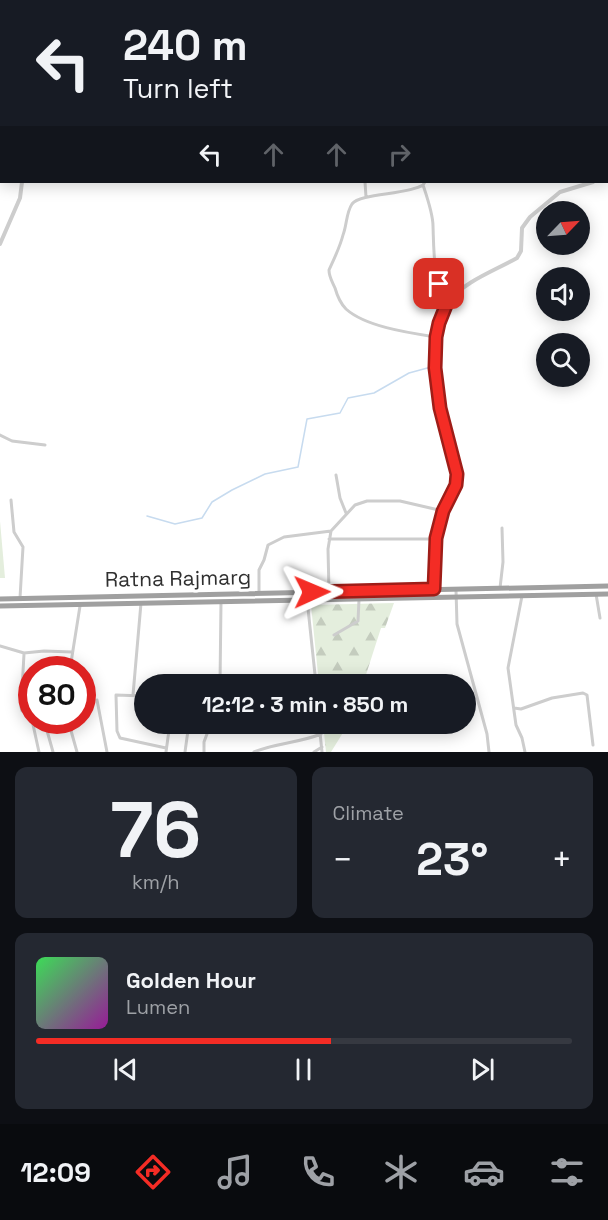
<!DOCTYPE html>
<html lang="en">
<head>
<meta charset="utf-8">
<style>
	:root { --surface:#171b24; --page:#242831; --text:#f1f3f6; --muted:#9ea1a6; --line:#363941; --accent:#f42c25 }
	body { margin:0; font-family:"Space Grotesk",sans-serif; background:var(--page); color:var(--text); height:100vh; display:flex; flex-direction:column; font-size:22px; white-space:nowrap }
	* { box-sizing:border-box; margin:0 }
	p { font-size:20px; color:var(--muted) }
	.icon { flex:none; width:33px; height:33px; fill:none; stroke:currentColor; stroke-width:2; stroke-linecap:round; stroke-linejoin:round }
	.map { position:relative; height:752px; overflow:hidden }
	.side { display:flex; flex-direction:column; gap:15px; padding:15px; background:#0d0f14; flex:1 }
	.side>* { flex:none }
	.guide { position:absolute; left:0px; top:0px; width:609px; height:183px; box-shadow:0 3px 15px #0003; background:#171b24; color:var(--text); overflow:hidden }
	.needle { width:39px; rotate:65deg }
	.tools { position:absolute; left:536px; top:201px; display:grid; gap:12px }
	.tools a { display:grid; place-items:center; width:54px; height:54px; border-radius:50%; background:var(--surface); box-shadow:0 3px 15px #0003; font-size:30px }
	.speed { position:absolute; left:18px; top:656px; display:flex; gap:12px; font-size:30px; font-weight:700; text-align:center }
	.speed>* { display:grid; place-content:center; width:78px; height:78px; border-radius:50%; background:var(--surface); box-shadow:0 3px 15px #0003; line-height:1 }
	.speed .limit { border:9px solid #d22; background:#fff; color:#111 }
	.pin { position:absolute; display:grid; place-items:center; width:51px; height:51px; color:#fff; margin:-26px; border-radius:12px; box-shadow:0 3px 9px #0006 }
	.me { position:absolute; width:66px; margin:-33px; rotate:89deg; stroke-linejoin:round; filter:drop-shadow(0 0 4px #0008) }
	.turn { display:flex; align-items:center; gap:21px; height:126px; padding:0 24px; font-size:27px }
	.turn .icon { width:78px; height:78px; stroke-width:2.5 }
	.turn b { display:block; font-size:42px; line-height:51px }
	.lanes { display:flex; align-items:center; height:57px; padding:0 24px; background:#0003; justify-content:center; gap:30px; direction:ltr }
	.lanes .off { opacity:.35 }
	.big { font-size:45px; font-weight:800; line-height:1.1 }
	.side .widget { flex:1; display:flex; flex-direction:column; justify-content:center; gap:9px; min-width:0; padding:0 21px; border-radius:12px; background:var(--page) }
	.side .dial { align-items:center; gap:0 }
	.dial b { font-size:78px; line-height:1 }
	.song { display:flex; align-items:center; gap:18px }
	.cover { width:72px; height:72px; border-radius:9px; background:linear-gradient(135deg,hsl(130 70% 55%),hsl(300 70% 35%)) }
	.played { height:6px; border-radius:3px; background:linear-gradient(90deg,var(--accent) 55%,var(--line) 55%) }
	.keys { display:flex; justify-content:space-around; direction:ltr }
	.heat { display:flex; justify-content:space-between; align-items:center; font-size:33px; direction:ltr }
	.side .tiles { flex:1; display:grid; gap:15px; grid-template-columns:1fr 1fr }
	.widget:last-child { grid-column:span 2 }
	.trip { position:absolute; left:134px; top:674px; width:342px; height:60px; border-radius:30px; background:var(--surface); box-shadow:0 3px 15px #0003; font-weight:800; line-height:60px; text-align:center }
	.tab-bar { display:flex; height:96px; justify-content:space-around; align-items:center; background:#090b0e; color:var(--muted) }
	.tab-bar .icon { width:42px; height:42px }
	.tab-bar .current { color:var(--accent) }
	.tab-bar b { font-size:27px; color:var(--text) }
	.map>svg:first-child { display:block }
</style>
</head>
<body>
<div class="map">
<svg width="608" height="752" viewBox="0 0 608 752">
	<defs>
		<pattern id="forest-firs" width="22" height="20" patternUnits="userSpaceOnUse" patternTransform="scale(1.5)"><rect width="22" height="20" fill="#e4eedd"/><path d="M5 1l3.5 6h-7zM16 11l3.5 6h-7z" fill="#c4ccbe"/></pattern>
	</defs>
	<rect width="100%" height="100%" fill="#fff"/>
	<!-- green -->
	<path fill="#e4eedd" d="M0,521L5,578H0Z"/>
	<!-- forest -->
	<path fill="url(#forest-firs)" d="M394,603L385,628H381L363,684H319L311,605Z
		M323,723H349L331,752H326Z"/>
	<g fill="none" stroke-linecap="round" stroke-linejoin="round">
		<!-- stream -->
		<path stroke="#c7dbef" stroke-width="1.5" d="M147,516L175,524L202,518L212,502L232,490L265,474L298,467L307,419L340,413L348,398L374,393L409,373L431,367"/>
		<!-- minor -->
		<path stroke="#cdcdcd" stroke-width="3" d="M287,0V2
			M477,0L478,2
			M365,182L366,197
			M425,182L423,185C427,197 433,214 433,226C434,254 433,278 447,303
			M423,185C407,195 360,193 352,204C346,213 347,225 343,235C340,247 334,259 329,270C329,277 332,281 335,288C337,295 340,303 346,309C366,327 410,333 436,337
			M0,435L12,441L45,445
			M336,475L340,498L346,513
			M11,500L14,532L23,547L20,598
			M329,539H437
			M500,588L503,562L502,528
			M456,590L457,624L487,734L489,752
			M329,591L328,549L331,531
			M259,593V570L264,560L268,545L284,537L331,531L355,505L367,501H400L443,511
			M596,594L600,618
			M522,596L508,668L516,725L522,738L525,752
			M307,599L316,684
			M334,635L358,621L359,600
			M0,646L24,653L44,651L72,652
			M24,654L21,707L22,711L32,710
			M70,669L80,606
			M23,677H32
			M220,680L266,679L311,682L315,681
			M220,684L221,602
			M133,695L141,603
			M144,696L116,695L117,731L120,738L166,748
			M97,700L107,752
			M514,708L521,709L552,698L583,693L587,695L593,745
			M32,720L39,752
			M44,720L53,752
			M68,720L77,752
			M319,723L322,752
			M166,752L170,723
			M185,752L189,723
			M204,752V742L211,723
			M254,752C275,743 299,743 321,734
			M314,752L322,747"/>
		<!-- tertiary -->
		<path stroke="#cdcdcd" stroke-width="4" d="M0,13L2,23
			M608,176V175
			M0,244L20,198L22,182
			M434,597C435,572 434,547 440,523C444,506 458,490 457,472C456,457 447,443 444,428C437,397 426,329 448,302C465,281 494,271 517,258L521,251L522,228L530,217L560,192L593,182"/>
		<!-- trunk -->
		<path stroke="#a0a0a0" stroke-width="5" d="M0,599L608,586
			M0,606L608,594"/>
	</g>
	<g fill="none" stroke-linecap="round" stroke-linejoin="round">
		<defs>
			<path id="route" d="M312,592L434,589L436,538L443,511L456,485L457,474L440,408L435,368L436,337L439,323L447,303L439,284"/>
		</defs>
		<!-- route casing -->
		<use href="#route" stroke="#9f1d18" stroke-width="15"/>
		<!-- route -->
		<use href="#route" stroke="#f42c25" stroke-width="10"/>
	</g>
	<g text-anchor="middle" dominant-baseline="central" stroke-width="6" stroke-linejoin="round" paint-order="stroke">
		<!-- street labels -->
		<g font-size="21" fill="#303030" stroke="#fff">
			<text transform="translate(178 578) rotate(-1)">Ratna Rajmarg</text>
		</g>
	</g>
</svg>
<div class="tools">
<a><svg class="needle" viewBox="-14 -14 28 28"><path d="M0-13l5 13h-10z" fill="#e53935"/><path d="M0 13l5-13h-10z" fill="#9ea1a6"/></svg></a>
<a><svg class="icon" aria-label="sound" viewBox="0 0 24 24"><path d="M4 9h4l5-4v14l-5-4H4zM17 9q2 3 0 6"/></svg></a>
<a><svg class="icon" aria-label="search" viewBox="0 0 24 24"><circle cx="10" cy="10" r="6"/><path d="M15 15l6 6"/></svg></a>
</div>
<div class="speed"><div class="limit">80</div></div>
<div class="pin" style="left:439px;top:284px;background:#d93025"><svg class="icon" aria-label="arrive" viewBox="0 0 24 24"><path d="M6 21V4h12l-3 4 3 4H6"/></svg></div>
<svg class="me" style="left:312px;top:592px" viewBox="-20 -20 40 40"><path d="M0-17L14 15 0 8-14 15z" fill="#f42c25" stroke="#fff" stroke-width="4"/></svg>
<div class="trip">12:12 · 3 min · 850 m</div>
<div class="guide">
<div class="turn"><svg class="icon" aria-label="left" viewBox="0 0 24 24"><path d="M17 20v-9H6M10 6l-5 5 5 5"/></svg><div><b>240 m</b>Turn left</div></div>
<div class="lanes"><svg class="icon" aria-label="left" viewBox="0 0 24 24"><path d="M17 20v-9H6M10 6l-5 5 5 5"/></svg><svg class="icon off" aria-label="ahead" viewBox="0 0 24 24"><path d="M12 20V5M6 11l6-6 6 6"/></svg><svg class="icon off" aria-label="ahead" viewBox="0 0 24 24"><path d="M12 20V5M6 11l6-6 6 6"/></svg><svg class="icon off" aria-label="right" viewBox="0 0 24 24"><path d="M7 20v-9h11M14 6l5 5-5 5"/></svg></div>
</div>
</div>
<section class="side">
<div class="tiles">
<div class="widget dial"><b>76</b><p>km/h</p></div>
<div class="widget"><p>Climate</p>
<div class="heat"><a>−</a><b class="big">23°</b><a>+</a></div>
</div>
<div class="widget">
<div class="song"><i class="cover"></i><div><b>Golden Hour</b><p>Lumen</p></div></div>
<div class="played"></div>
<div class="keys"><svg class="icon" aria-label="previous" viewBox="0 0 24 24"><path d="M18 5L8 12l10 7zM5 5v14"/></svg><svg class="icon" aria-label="pause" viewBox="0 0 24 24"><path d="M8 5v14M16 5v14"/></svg><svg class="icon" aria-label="next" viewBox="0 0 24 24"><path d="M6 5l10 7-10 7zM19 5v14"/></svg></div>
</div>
</div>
</section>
<nav class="tab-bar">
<b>12:09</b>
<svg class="icon current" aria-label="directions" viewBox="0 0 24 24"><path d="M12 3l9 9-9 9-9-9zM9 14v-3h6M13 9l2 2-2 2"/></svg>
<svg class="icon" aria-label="music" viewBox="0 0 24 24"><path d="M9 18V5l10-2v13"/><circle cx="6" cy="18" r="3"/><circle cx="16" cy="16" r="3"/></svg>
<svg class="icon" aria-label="phone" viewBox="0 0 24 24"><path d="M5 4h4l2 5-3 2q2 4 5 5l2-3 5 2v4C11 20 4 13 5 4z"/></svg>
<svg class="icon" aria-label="climate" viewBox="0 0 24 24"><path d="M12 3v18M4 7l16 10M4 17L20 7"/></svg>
<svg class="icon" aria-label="car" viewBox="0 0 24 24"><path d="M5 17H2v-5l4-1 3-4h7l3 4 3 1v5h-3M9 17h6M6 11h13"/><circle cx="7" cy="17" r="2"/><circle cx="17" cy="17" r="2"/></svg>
<svg class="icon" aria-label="filters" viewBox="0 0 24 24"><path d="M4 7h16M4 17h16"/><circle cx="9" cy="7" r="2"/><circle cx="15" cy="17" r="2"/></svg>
</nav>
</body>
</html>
